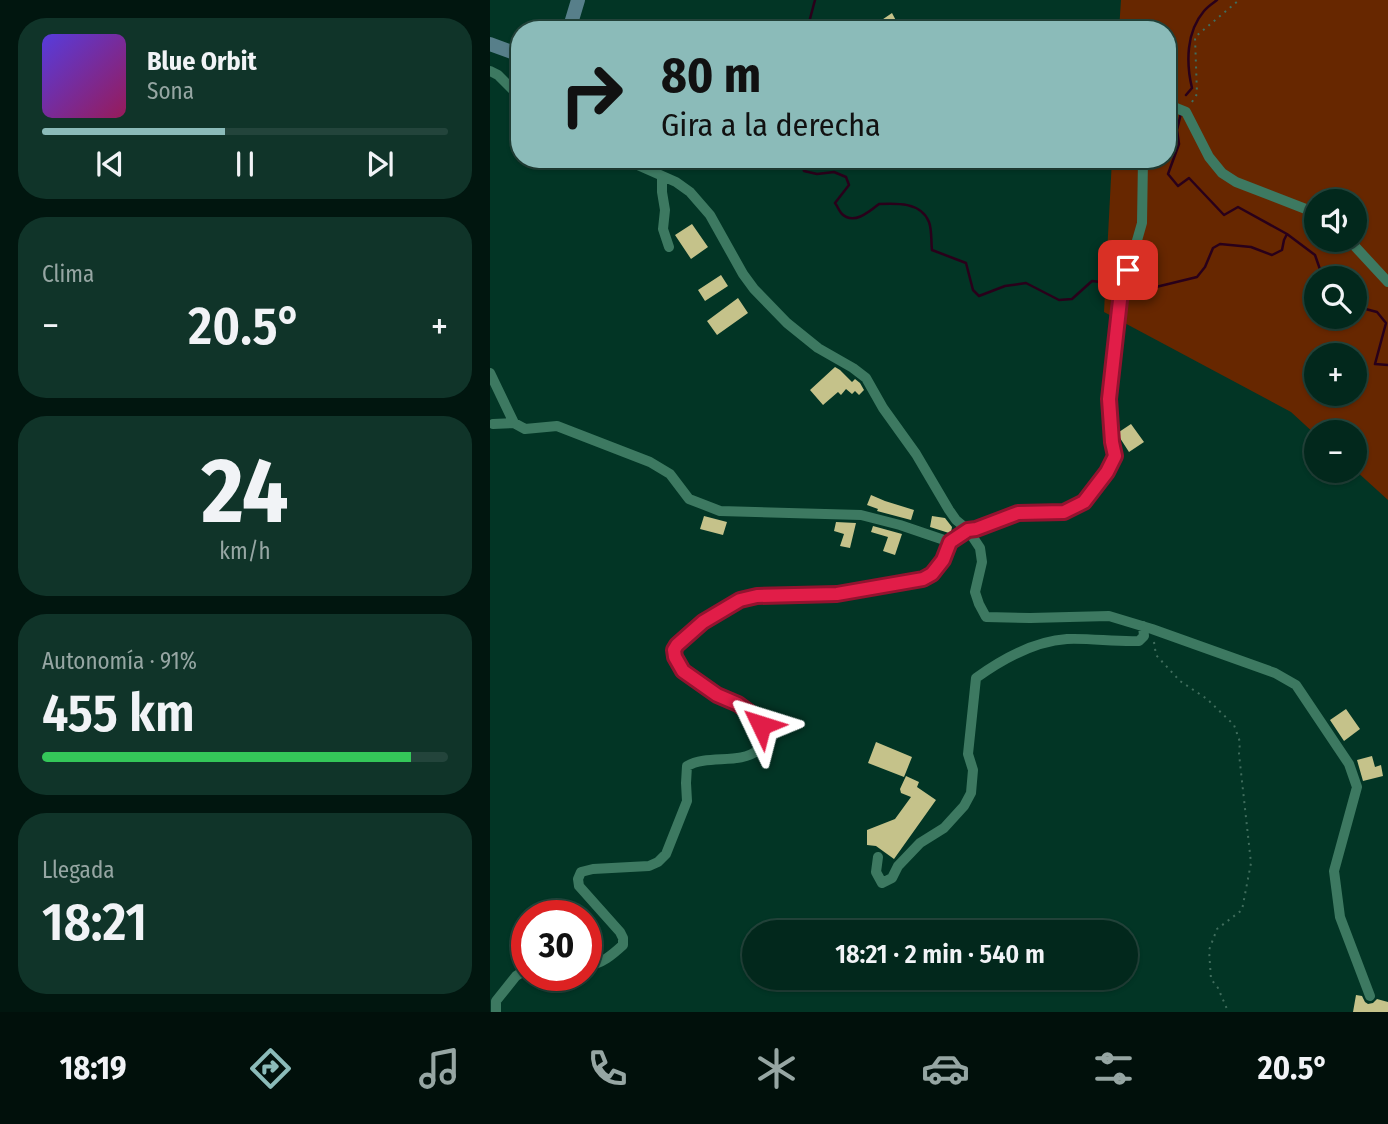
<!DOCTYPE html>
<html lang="es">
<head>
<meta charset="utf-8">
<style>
	:root { --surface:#02281c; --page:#103429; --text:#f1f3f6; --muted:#96a6a3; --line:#23443b; --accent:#8bbbb9 }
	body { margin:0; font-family:"Fira Sans Condensed",sans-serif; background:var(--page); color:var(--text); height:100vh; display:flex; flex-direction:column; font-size:26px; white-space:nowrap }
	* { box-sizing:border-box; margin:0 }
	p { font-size:23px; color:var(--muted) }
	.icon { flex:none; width:38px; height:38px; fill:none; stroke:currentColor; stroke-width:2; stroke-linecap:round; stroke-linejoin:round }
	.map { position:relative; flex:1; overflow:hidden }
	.drawer { display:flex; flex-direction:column; gap:18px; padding:18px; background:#01160f; width:490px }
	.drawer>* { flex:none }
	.banner { position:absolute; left:21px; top:21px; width:665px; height:147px; border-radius:28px; box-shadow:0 2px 5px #0004,0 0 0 2px var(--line); background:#8bbbb9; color:#111; overflow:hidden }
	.tools { position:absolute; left:814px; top:189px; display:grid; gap:14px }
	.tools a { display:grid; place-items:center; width:63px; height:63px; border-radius:50%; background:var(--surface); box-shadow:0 2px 5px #0004,0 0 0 2px var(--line); font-size:35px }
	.speed { position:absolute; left:21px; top:900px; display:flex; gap:14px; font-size:35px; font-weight:700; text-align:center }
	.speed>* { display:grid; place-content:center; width:91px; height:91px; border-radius:50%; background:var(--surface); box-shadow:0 2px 5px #0004,0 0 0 2px var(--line); line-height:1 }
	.speed .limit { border:10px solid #d22; background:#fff; color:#111 }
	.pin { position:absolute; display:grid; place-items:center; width:60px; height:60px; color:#fff; margin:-30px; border-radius:14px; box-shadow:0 4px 10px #0006 }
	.me { position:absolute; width:77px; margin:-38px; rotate:311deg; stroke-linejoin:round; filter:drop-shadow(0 0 5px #0008) }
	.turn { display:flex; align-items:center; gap:24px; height:147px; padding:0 35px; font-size:32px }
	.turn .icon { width:91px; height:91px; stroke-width:2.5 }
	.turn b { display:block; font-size:49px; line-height:60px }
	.big { font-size:52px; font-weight:600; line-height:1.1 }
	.drawer .card { flex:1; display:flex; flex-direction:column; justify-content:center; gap:10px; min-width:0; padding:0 24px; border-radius:28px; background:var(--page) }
	.drawer .dial { align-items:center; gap:0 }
	.dial b { font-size:91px; line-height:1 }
	.song { display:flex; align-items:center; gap:21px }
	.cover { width:84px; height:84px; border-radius:10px; background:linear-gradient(135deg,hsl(250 70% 55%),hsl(330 70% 35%)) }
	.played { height:7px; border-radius:4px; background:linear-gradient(90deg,var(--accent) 45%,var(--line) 45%) }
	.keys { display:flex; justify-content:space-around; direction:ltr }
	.heat { display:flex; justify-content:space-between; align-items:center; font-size:38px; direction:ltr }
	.charge { height:10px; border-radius:5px; background:linear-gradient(90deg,#34c759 91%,var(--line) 0) }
	.trip { position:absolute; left:252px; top:920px; width:396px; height:70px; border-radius:35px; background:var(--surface); box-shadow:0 2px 5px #0004,0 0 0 2px var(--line); font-weight:600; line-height:70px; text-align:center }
	.dock { display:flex; height:112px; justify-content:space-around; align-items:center; background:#01100b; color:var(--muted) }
	.dock .icon { width:49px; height:49px }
	.dock .on { color:var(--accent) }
	.dock b { font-size:32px; color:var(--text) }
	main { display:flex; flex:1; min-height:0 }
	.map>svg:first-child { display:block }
</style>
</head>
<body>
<main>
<section class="drawer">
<div class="card">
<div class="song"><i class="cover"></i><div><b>Blue Orbit</b><p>Sona</p></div></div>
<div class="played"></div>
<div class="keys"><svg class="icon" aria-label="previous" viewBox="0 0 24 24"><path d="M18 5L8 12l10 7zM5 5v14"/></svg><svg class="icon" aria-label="pause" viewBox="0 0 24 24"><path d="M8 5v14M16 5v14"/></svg><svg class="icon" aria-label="next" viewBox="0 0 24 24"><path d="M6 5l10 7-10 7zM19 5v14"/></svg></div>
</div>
<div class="card"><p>Clima</p>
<div class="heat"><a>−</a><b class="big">20.5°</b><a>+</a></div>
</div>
<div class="card dial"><b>24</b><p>km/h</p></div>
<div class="card"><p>Autonomía · 91%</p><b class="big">455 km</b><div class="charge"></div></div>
<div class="card"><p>Llegada</p><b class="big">18:21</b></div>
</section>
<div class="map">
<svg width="898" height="1012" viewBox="0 0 898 1012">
	<rect width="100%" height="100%" fill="#023525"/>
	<!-- green -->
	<path fill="#672700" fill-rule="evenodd" d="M631,0H898V500L865,470L864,432H826V435L801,412L614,312L622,159H677V30H629ZM826,201H864V240H826ZM826,278H864V317H826ZM826,355H864V394H826Z"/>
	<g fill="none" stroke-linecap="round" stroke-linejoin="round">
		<!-- stream -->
		<path stroke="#29001a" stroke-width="2.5" d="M317,30L325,0
			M696,95L702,88C696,63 696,32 714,11C717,7 723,3 727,0
			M691,113L687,130L689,144L678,174L688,186L699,178L734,215L748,207L797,234L825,255L833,278
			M313,159L311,161L314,171L327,174L344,172L356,177L359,185L345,203C348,207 349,211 352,214C364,225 379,212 389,204C406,203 431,202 439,222C442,230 441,242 442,250L476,263L483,290L489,296L515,286L536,283L569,300L582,299L602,281L619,283
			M647,284L666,287L707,277L715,267L723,248L730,244L761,247L782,255L792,250L794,240L797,234
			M864,306L887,312L896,323L885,364L898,365"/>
	</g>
	<!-- building -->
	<path fill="#c5c28a" d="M402,13L411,30H377Z
		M202,224L218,247L201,259L185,235Z
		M231,275L238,286L215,301L208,290Z
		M248,298L258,313L227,335L217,321Z
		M345,367L350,370L362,382L365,379L370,383L374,390L369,395L365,391L362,394L356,389L351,395L348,392L333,405L320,390Z
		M641,424L654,442L639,452L630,438L629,432Z
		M381,495L395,501L424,510L421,520L387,511L388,509L377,505Z
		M214,516L237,522L233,535L210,529Z
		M442,516L455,518L462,527L461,532L459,533L440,527Z
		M346,522L366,523L360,548L350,546L354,534L344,531Z
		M383,526L412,534L405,555L393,551L398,537L381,532Z
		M856,709L870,729L854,741L840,720Z
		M386,742L422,757L414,777L378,763Z
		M882,756L885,767L891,765L893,776L873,781L867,760Z
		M416,776L429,782L427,787L446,800L404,859L386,846L377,845V830L405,819L421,797L411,793L410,789Z
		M866,995L872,996L875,1002L878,1004L883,1003L887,999L898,1002V1012H863Z"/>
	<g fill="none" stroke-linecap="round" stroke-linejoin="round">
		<!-- path -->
		<path stroke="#406d5d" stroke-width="2" stroke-dasharray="2 5" stroke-linecap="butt" d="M702,102L707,94L705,37L749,0
			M23,140L24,136L30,138
			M664,642L666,655L690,681L717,699L744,725L750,742L749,754L761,863L752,910L727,929L719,950L721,979L728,988L737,1009L735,1012"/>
		<!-- street -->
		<path stroke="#3d7961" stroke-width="10" d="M0,71L8,75L30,97
			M677,110L686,108L696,112L719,157L732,173L746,182L826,213
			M134,159L186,182L200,192L220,215L253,274L264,289L297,323L328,348L363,368L376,378L393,408L426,454L459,510L466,520L478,530L486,529L528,513L574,512L594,502L617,472L625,456L622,442L619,399L630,300L652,223L653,159
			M172,176V192L175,210L173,229L179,247
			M859,240L898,282
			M0,373L24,423
			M3,424L24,423L35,429L67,426L160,462L180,474L199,499L230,511L371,515L410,525L460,542
			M388,857L386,872L392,883L402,878L408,866L430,843L454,828L474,806L481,793L483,770L478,754L486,678C511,660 545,641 577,639C601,638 625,642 649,641L654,636L653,626
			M96,966C112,964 122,955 133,945V938L130,932L89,886L88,879L91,872L103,869L159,866L168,862L176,854L197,801L196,783L197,766C218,754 250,765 268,750C274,745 275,738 273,731C269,719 259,710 248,704C242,701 235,699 229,696C223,692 217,688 211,684C197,673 172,658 192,640C209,625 228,609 249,600C271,591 318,595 344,594C373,592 405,585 433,579L442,574L453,560L460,542L478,530L490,548L492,562L485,592L489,604L496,617L540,618L619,616L662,629L785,673L806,685L859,764L867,787L844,871L850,917L880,996
			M6,1012V1001L26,976L37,969"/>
		<!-- secondary -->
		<path stroke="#577f8a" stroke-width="14" d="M79,30L88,0
			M0,44L30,55"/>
	</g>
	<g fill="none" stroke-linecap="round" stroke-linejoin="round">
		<defs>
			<path id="route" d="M271,725L263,715L248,704L227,695L193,671L185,657L184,650L187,645L213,622L250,600L267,596L347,594L433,579L442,574L453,560L460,542L478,530L486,529L528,513L574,512L594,502L617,472L625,456L622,442L619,399L630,300L638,270"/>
		</defs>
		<!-- route casing -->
		<use href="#route" stroke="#92132f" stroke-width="18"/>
		<!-- route -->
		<use href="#route" stroke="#e11d48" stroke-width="12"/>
	</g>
</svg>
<div class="tools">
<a><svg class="icon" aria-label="sound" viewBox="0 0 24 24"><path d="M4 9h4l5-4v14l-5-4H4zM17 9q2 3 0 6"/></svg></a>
<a><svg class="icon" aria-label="search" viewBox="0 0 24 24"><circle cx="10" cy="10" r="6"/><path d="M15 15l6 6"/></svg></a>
<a>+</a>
<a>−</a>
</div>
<div class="speed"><div class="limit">30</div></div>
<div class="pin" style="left:638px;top:270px;background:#d93025"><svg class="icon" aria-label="arrive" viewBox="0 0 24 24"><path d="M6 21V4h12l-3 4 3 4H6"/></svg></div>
<svg class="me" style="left:271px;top:725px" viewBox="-20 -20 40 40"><path d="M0-17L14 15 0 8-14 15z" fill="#e11d48" stroke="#fff" stroke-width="4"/></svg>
<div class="trip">18:21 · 2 min · 540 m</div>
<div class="banner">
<div class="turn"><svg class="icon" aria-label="right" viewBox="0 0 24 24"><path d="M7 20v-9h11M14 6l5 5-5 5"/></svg><div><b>80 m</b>Gira a la derecha</div></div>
</div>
</div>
</main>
<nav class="dock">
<b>18:19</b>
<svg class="icon on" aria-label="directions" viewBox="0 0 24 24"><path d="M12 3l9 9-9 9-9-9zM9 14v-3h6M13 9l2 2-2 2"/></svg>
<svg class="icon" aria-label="music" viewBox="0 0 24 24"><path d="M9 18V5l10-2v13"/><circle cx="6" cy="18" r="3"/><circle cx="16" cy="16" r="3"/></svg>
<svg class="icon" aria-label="phone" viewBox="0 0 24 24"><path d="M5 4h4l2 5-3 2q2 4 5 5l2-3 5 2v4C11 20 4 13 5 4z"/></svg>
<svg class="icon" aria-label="climate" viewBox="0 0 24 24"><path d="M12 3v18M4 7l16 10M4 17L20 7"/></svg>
<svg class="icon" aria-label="car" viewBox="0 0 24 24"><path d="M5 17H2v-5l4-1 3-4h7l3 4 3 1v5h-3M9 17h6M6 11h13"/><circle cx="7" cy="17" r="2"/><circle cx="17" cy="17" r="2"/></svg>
<svg class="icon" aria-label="filters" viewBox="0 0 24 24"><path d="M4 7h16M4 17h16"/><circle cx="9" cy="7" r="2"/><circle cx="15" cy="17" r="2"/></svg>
<b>20.5°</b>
</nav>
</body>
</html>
